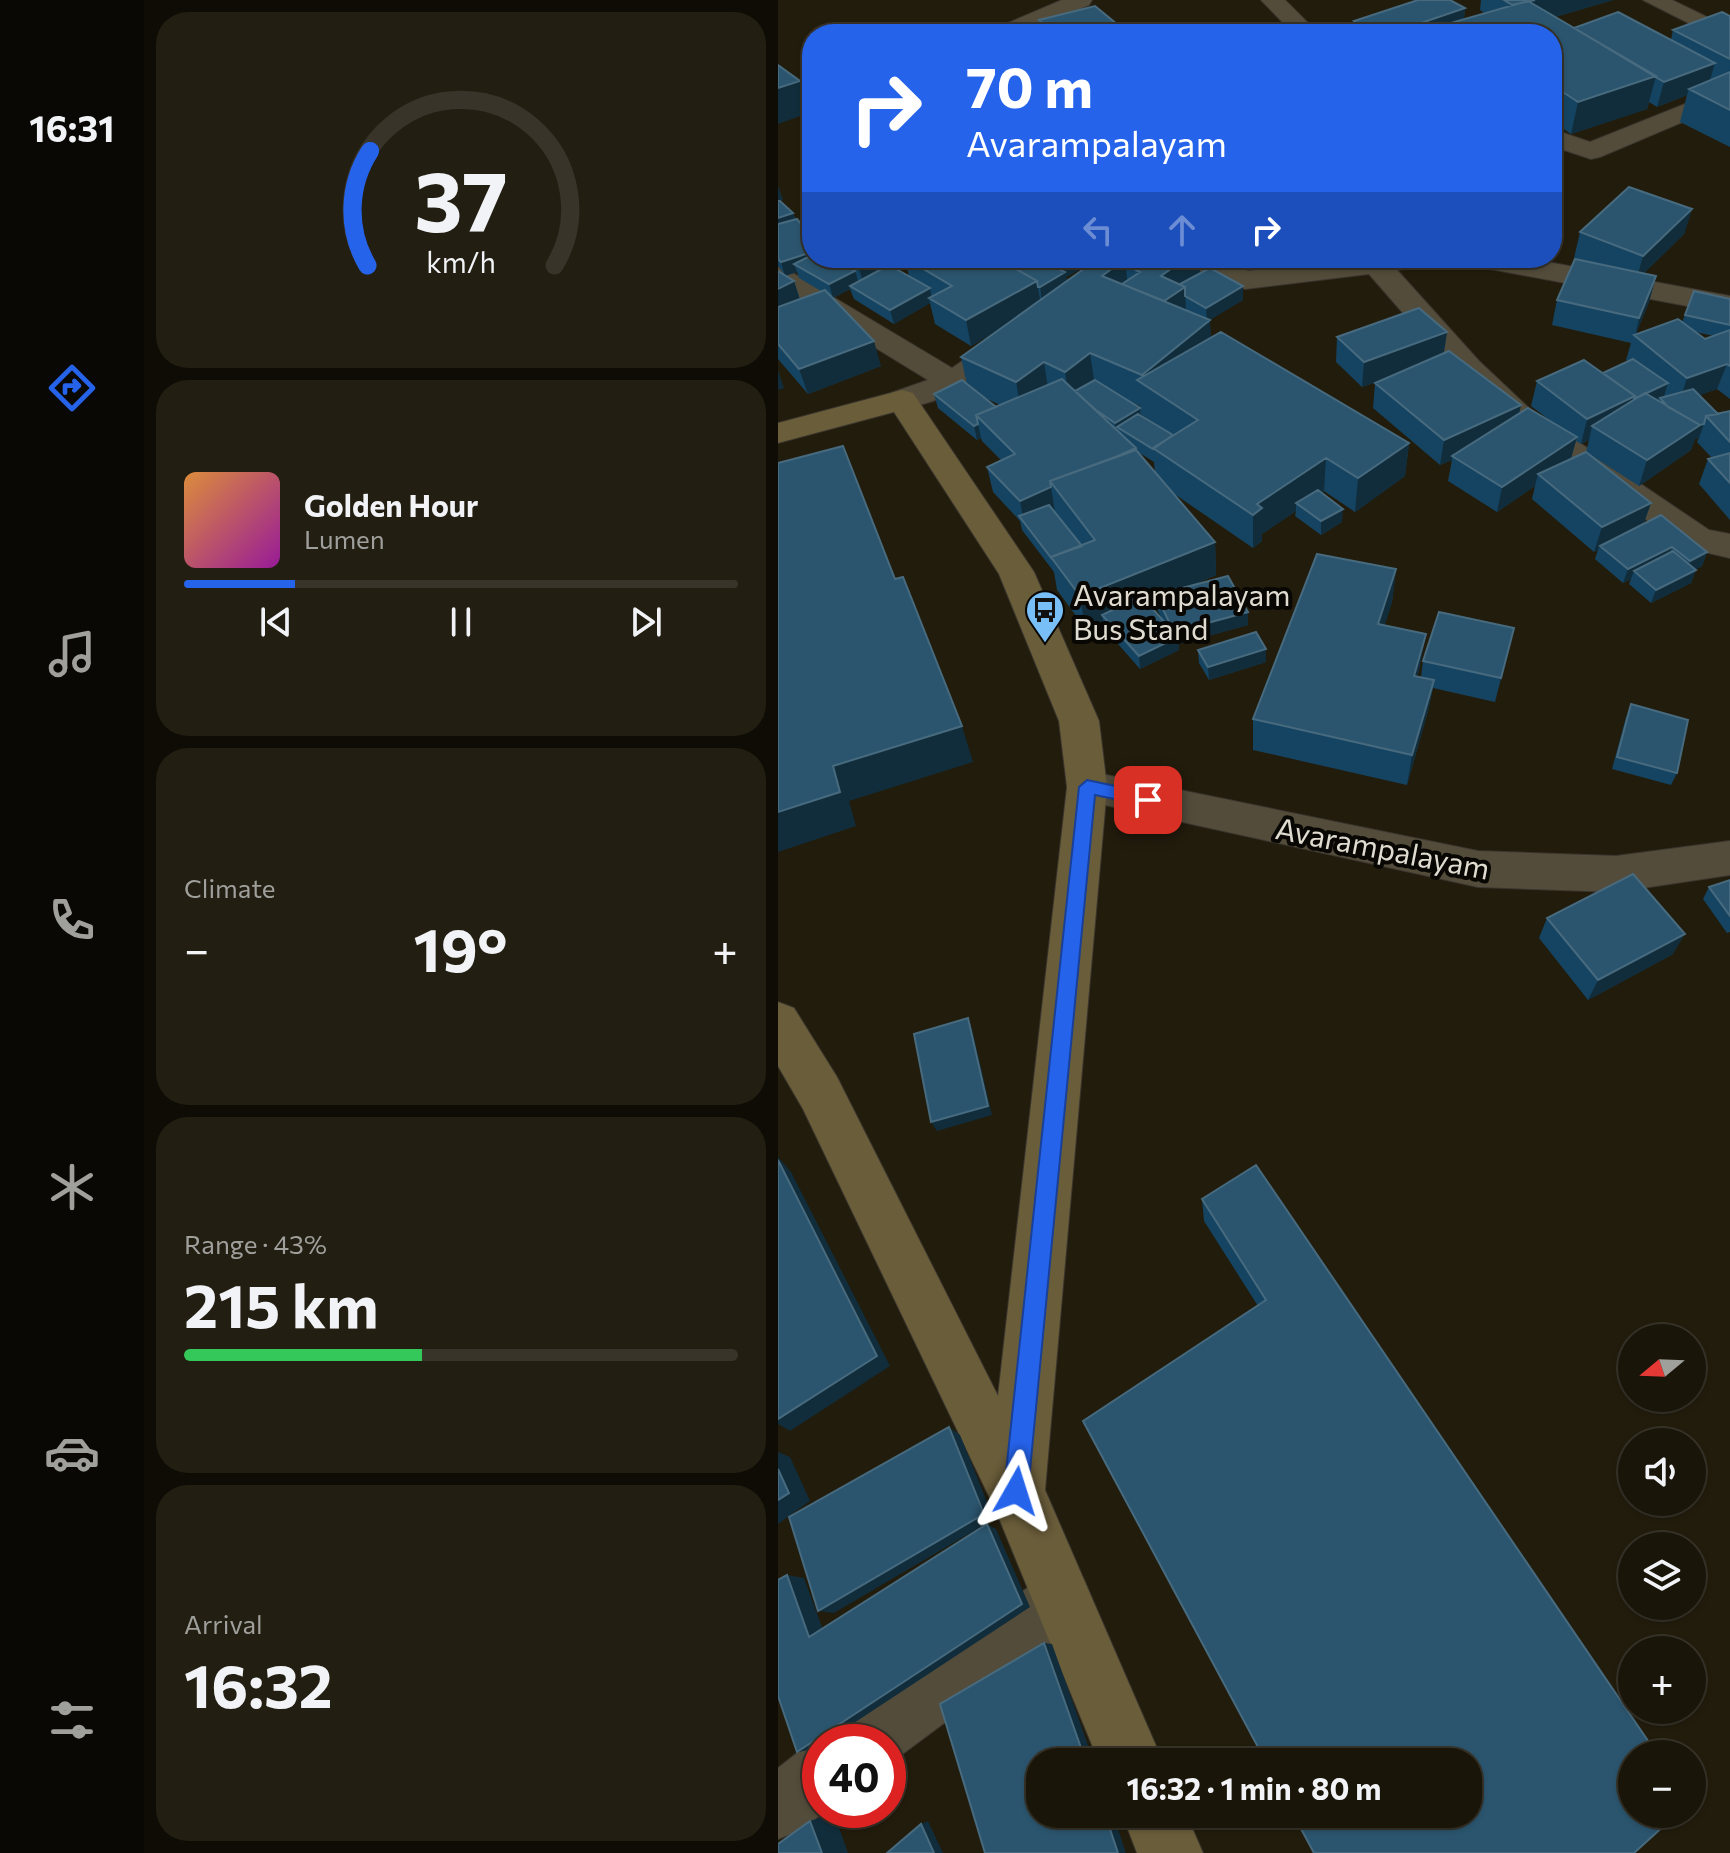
<!DOCTYPE html>
<html lang="en">
<head>
<meta charset="utf-8">
<style>
	:root { --surface:#1a1509; --page:#231e12; --text:#f1f3f6; --muted:#9f9f9c; --line:#38342a; --accent:#2563eb }
	body { margin:0; font-family:Commissioner,sans-serif; background:var(--page); color:var(--text); height:100vh; display:flex; flex-direction:column; font-size:30px; white-space:nowrap }
	* { box-sizing:border-box; margin:0 }
	p { font-size:26px; color:var(--muted) }
	.icon { flex:none; width:44px; height:44px; fill:none; stroke:currentColor; stroke-width:2; stroke-linecap:round; stroke-linejoin:round }
	.map { position:relative; flex:1; overflow:hidden }
	.details { display:flex; flex-direction:column; gap:12px; padding:12px; background:#0e0c05; width:634px }
	.details>* { flex:none }
	.banner { position:absolute; left:24px; top:24px; width:760px; height:244px; border-radius:32px; box-shadow:0 2px 6px #0004,0 0 0 2px var(--line); background:#2563eb; color:#fff; overflow:hidden }
	.needle { width:52px; rotate:251deg }
	.controls { position:absolute; left:840px; top:1324px; display:grid; gap:16px }
	.controls a { display:grid; place-items:center; width:88px; height:88px; border-radius:50%; background:var(--surface); box-shadow:0 2px 6px #0004,0 0 0 2px var(--line); font-size:40px }
	.speed { position:absolute; left:24px; top:1724px; display:flex; gap:16px; font-size:40px; font-weight:700; text-align:center }
	.speed>* { display:grid; place-content:center; width:104px; height:104px; border-radius:50%; background:var(--surface); box-shadow:0 2px 6px #0004,0 0 0 2px var(--line); line-height:1 }
	.speed .limit { border:12px solid #d22; background:#fff; color:#111 }
	.pin { position:absolute; display:grid; place-items:center; width:68px; height:68px; color:#fff; margin:-34px; border-radius:16px; box-shadow:0 4px 12px #0006 }
	.me { position:absolute; width:88px; margin:-44px; rotate:6deg; stroke-linejoin:round; filter:drop-shadow(0 0 6px #0008) }
	.turn { display:flex; align-items:center; gap:28px; height:168px; padding:0 32px; font-size:36px }
	.turn .icon { width:104px; height:104px; stroke-width:2.5 }
	.turn b { display:block; font-size:56px; line-height:68px }
	.lanes { display:flex; align-items:center; height:76px; padding:0 32px; background:#0003; justify-content:center; gap:40px; direction:ltr }
	.lanes .off { opacity:.35 }
	.big { font-size:60px; font-weight:700; line-height:1.1 }
	.details .card { flex:1; display:flex; flex-direction:column; justify-content:center; gap:12px; min-width:0; padding:0 28px; border-radius:32px; background:var(--page) }
	.details .dial { align-items:center; gap:0 }
	.dial svg { height:208px; overflow:visible; fill:none; stroke:var(--line); stroke-width:7; stroke-linecap:round; text-anchor:middle }
	.dial text { fill:var(--text); stroke:none }
	.song { display:flex; align-items:center; gap:24px }
	.cover { width:96px; height:96px; border-radius:12px; background:linear-gradient(135deg,hsl(30 70% 55%),hsl(300 70% 35%)) }
	.played { height:8px; border-radius:4px; background:linear-gradient(90deg,var(--accent) 20%,var(--line) 20%) }
	.keys { display:flex; justify-content:space-around; direction:ltr }
	.heat { display:flex; justify-content:space-between; align-items:center; font-size:44px; direction:ltr }
	.charge { height:12px; border-radius:6px; background:linear-gradient(90deg,#34c759 43%,var(--line) 0) }
	.trip { position:absolute; left:248px; top:1748px; width:456px; height:80px; border-radius:32px; background:var(--surface); box-shadow:0 2px 6px #0004,0 0 0 2px var(--line); font-weight:700; line-height:80px; text-align:center }
	main { display:flex; flex:1; min-height:0 }
	.menu { display:flex; flex-direction:column; width:144px; justify-content:space-around; align-items:center; background:#0a0804; color:var(--muted) }
	.menu .icon { width:56px; height:56px }
	.menu .on { color:var(--accent) }
	.menu b { font-size:36px; color:var(--text) }
	.map>svg:first-child { display:block }
</style>
</head>
<body>
<main>
<nav class="menu">
<b>16:31</b>
<svg class="icon on" aria-label="directions" viewBox="0 0 24 24"><path d="M12 3l9 9-9 9-9-9zM9 14v-3h6M13 9l2 2-2 2"/></svg>
<svg class="icon" aria-label="music" viewBox="0 0 24 24"><path d="M9 18V5l10-2v13"/><circle cx="6" cy="18" r="3"/><circle cx="16" cy="16" r="3"/></svg>
<svg class="icon" aria-label="phone" viewBox="0 0 24 24"><path d="M5 4h4l2 5-3 2q2 4 5 5l2-3 5 2v4C11 20 4 13 5 4z"/></svg>
<svg class="icon" aria-label="climate" viewBox="0 0 24 24"><path d="M12 3v18M4 7l16 10M4 17L20 7"/></svg>
<svg class="icon" aria-label="car" viewBox="0 0 24 24"><path d="M5 17H2v-5l4-1 3-4h7l3 4 3 1v5h-3M9 17h6M6 11h13"/><circle cx="7" cy="17" r="2"/><circle cx="17" cy="17" r="2"/></svg>
<svg class="icon" aria-label="filters" viewBox="0 0 24 24"><path d="M4 7h16M4 17h16"/><circle cx="9" cy="7" r="2"/><circle cx="15" cy="17" r="2"/></svg>
</nav>
<section class="details">
<div class="card dial"><svg viewBox="0 0 100 80">
<path d="M14 69A42 42 0 1 1 86 69"/>
<path d="M14 69A42 42 0 0 1 15 25" stroke="#2563eb"/>
<text x="50" y="56" font-size="32" font-weight="700">37</text>
<text x="50" y="72" font-size="11">km/h</text>
</svg></div>
<div class="card">
<div class="song"><i class="cover"></i><div><b>Golden Hour</b><p>Lumen</p></div></div>
<div class="played"></div>
<div class="keys"><svg class="icon" aria-label="previous" viewBox="0 0 24 24"><path d="M18 5L8 12l10 7zM5 5v14"/></svg><svg class="icon" aria-label="pause" viewBox="0 0 24 24"><path d="M8 5v14M16 5v14"/></svg><svg class="icon" aria-label="next" viewBox="0 0 24 24"><path d="M6 5l10 7-10 7zM19 5v14"/></svg></div>
</div>
<div class="card"><p>Climate</p>
<div class="heat"><a>−</a><b class="big">19°</b><a>+</a></div>
</div>
<div class="card"><p>Range · 43%</p><b class="big">215 km</b><div class="charge"></div></div>
<div class="card"><p>Arrival</p><b class="big">16:32</b></div>
</section>
<div class="map">
<svg width="952" height="1853" viewBox="0 0 952 1853">
	<rect width="100%" height="100%" fill="#221c0c"/>
	<g fill="none" stroke-linecap="round" stroke-linejoin="round">
		<defs>
			<path id="street" d="M284,0H314L311,5L244,34H212L216,29Z
				M483,0H507L541,34H516Z
				M865,0H894L952,28V44Z
				M0,81L34,95V111L0,97Z
				M952,86V102L822,157L813,159L774,146V129L812,142Z
				M401,258H439L470,271L577,258H662L658,264L619,270L701,361L753,410L931,530L952,534V558L909,548L731,424L679,375L591,274L467,289L405,264Z
				M688,258H748L952,296V314L702,267L692,264Z
				M0,267L10,270L174,368L224,334H246L250,340C231,368 147,415 113,407L108,400L113,393L150,380L0,288Z
				M309,771L700,851L838,856L952,841V875L838,892L700,887L295,798L289,787L295,776Z
				M284,1569L305,1578L314,1599L305,1620L111,1764L110,1742H58L67,1720L263,1578Z
				M42,1744V1810H49L23,1830L0,1839V1768L19,1753Z"/>
			<path id="secondary" d="M124,390L135,393L256,572L321,721L329,787L267,1490L385,1762H321L218,1511L25,1109L0,1066V1002L16,1008L59,1077L220,1396L289,787L281,721L221,574L116,412L0,443V423Z
				M344,1814H408L425,1853H359Z"/>
		</defs>
		<!-- street casing -->
		<use href="#street" stroke="#3a352e" stroke-width="2"/>
		<!-- secondary casing -->
		<use href="#secondary" stroke="#3a352e" stroke-width="2"/>
		<!-- street -->
		<use href="#street" fill="#534c3b" fill-rule="evenodd"/>
		<!-- secondary -->
		<use href="#secondary" fill="#6a5d3a" fill-rule="evenodd"/>
	</g>
	<!-- wall -->
	<path fill="#154462" fill-rule="evenodd" d="M703,0H835L777,17L796,28L893,40L895,30L952,16V147L902,122L909,95L879,107L871,102L869,109L793,134L774,121V34H575L576,21L687,8L686,19L706,13L702,10Z
		M261,20L351,34L262,31Z
		M34,152V175L29,168L25,155Z
		M34,180V199L31,195L27,182Z
		M0,201L15,213L34,258H421L422,273L465,286V300L431,320L433,337L631,443L627,476L577,512L546,491L544,493L564,522L543,535L517,516L518,511L484,534V541L475,548L395,493L437,542L438,575L410,587L470,625L401,644V650L362,669L326,628L325,621L307,628L279,590L276,572L244,530L242,521L215,492L209,467L223,460L204,441L203,438L199,440L160,408L156,394L189,385L183,357L217,332L193,346L157,324L152,303L116,324L76,299L72,289L55,298L103,366L30,394L0,359V271L7,275L0,266ZM127,261L131,276L115,267ZM315,262L289,281L288,277ZM19,272L21,278L43,291L22,299L16,281L7,276ZM207,398L222,405L218,407ZM352,402L362,406V414L392,433L362,415ZM360,452L376,462L377,472ZM378,600L379,609L384,619L369,603Z
		M914,209L906,234L865,274L878,276L871,302L858,334L904,322L907,315L952,299V399L939,389L922,395L940,414L952,411V520L921,484L930,459L934,458L919,442L921,438L917,439L913,450L861,486L808,452L873,503L866,523L929,552L924,566L918,569V570L913,583L873,603L851,584L853,579L845,583L817,559L820,550L816,552L754,499L757,486L719,512L670,481L674,460L662,465L595,408L597,383L604,380L584,387L558,362L559,337L669,332L666,353L743,405L741,414L774,422L753,406L759,381L825,373L850,361L848,360L853,343L774,325L779,300L803,261L796,258L802,232ZM917,332L936,336L927,339ZM811,440L808,452L793,458L798,441L803,444Z
		M618,569L614,602L606,626L642,666L639,677H643L645,661L736,628L717,702L655,688L650,711L629,785L475,750V719Z
		M420,650L488,662L431,680L421,663Z
		M853,704L899,773L893,785L834,769L848,717Z
		M952,880V932L949,933L925,899L931,887Z
		M769,918L895,954L810,1000L761,938Z
		M424,1199L879,1754L480,1306L426,1221Z"/>
	<!-- shaded-wall -->
	<path fill="#112d3b" d="M757,0H835L731,30L735,6Z
		M687,8L685,28L676,22L674,34H611Z
		M937,63L930,87L911,89L909,95L879,107L886,82Z
		M878,76L869,109L793,134L800,102Z
		M22,81L31,113L0,124V88Z
		M0,185L5,200L0,201Z
		M914,209L906,234L858,281L865,256Z
		M15,213L19,227L0,234V218Z
		M34,252V258L16,264L19,272L7,276L3,262Z
		M78,258H134H127V261L85,282Z
		M223,258H243L225,268L214,262Z
		M279,258H323L288,277L289,286L264,301L262,287L281,276Z
		M408,258H421L422,274L399,291L383,276Z
		M347,259L350,287L324,276Z
		M77,271L81,284L72,286V289L55,298L51,284Z
		M878,276L871,302L857,336L861,318Z
		M16,281L24,307L0,319V289Z
		M259,281L263,306L193,346L188,320Z
		M465,286V300L429,322L428,308Z
		M407,287L408,312L385,302Z
		M152,288L154,300L151,298L152,303L116,324L112,310Z
		M432,320L434,354L365,384L364,375Z
		M669,332L665,357L584,387L586,362Z
		M96,341L103,366L30,394L21,369Z
		M312,353L317,386L292,405L287,372Z
		M266,362L271,395L244,416L238,382Z
		M949,364L939,389L901,403L909,378Z
		M0,370L6,388L0,390Z
		M890,383L886,396L852,413L814,426L811,440L803,444L809,419L857,396Z
		M743,405L737,431L674,456V460L662,465L666,440Z
		M362,408L363,422L339,427L340,436L339,437L337,423Z
		M200,424L203,438L199,440L196,426Z
		M926,424L921,438L917,439L913,450L861,486L869,460L911,428Z
		M799,437L792,462L760,474L757,486L719,512L724,487Z
		M631,443L627,476L577,512L580,478Z
		M548,458L546,491L523,507L518,503V511L484,534V541L475,548V515L479,504Z
		M273,487L277,512L246,523L242,501Z
		M873,503L864,528L822,546L820,550L816,552L824,527Z
		M565,509L564,522L543,535V521Z
		M437,542L438,575L379,599L378,595V600L329,620L324,615L325,621L307,628L302,596Z
		M894,547L889,560L856,571L853,579L845,583L850,569Z
		M929,552L924,566L906,575L912,561Z
		M618,569L614,602L597,656L600,624Z
		M918,570L913,583L873,603L878,590Z
		M470,612V625L401,644V650L362,669L361,656L396,632Z
		M648,634L642,666L631,707L636,676Z
		M488,649V662L431,680L430,667Z
		M656,680L650,711L629,785L634,755Z
		M184,726L195,762L71,801L78,826L0,852V812L55,766Z
		M907,934L895,954L810,1000L820,980Z
		M190,1018L194,1029L214,1115L159,1131L153,1122Z
		M0,1157L13,1172L112,1366L12,1431L0,1424Z
		M171,1427L182,1435L216,1519L56,1613L40,1611Z
		M0,1452L12,1457L32,1501L0,1524Z
		M209,1524L218,1529L252,1607L47,1742H42V1745L37,1749L19,1752Z
		M9,1575L26,1578L48,1638L31,1637Z
		M266,1643L274,1644L316,1762H308Z
		M56,1813L70,1853H44L32,1821Z
		M327,1814H335L348,1853H340Z
		M150,1821L165,1853H156L143,1824Z"/>
	<!-- building -->
	<path fill="#2b556e" stroke="#476a7e" stroke-width="2" d="M640,0H672L687,8L611,34H598L576,21Z
		M726,0H757L734,5Z
		M750,1L878,76L800,102L774,85V34H695L676,22Z
		M317,6L351,34H251L271,29L261,20Z
		M840,12L937,63L886,82L796,28Z
		M944,12L952,16V59L895,30Z
		M543,24L565,34H520Z
		M0,65L22,81L0,88Z
		M952,72V110L911,89Z
		M34,152V167L25,155Z
		M34,180V191L27,182Z
		M851,187L914,209L865,256L802,232Z
		M0,201H2L15,213L0,218Z
		M19,219L34,237V252L3,262L0,259V224Z
		M34,255V258H55L77,271L51,284L16,264Z
		M127,258H219L259,281L188,320L151,298L174,286Z
		M242,258H258L287,272L262,287H260L259,281L231,265Z
		M321,258L347,259L324,276L432,320L364,375L312,353L287,372L266,362L238,382L183,357Z
		M344,258H408L383,276L407,287L386,301L344,284L362,272L348,265L347,259Z
		M797,259L878,276L861,318L779,300Z
		M111,265L152,288L112,310L72,286Z
		M432,268L465,286L428,308L407,296V287L402,284Z
		M0,271L16,281L0,289Z
		M47,290L96,341L21,369L0,344V307Z
		M916,291L952,299V325L907,315Z
		M641,308L669,332L586,362L559,337Z
		M900,319L927,339L952,330V366L949,364L909,378L856,335Z
		M443,332L631,443L580,478L548,458L479,504L484,508L475,515L375,448L420,420L359,380Z
		M671,351L743,405L666,440L597,383Z
		M855,359L890,383L856,399L857,396L825,373Z
		M806,360L857,396L809,419L759,381Z
		M284,379L358,448L340,456L272,481L273,487L242,501L209,467L237,454L198,415Z
		M184,380L218,407L198,415L200,424L196,426L156,394Z
		M317,380L362,408L337,423L318,410L297,391Z
		M915,389L940,414L928,416L926,424L922,425L890,407L882,398Z
		M867,393L922,425L869,460L814,426Z
		M750,408L799,437L724,487L674,456Z
		M952,411V442L928,416Z
		M360,414L395,435L375,449L339,427Z
		M65,446L117,579L125,577L184,726L55,766L62,792L0,812V463Z
		M358,450L437,542L302,596L273,557L317,540L272,481Z
		M808,452L873,503L824,527L760,474Z
		M952,453V483L930,459Z
		M540,490L565,509L543,521L518,503Z
		M271,505L304,546L273,557L274,559L241,516Z
		M883,515L929,552L912,561L894,547L850,569L822,546Z
		M895,551L918,570L878,590L856,571Z
		M539,554L618,569L600,624L648,634L636,676L656,680L634,755L475,719Z
		M450,576L470,612L396,632L378,595Z
		M363,596L400,637L361,656L324,615Z
		M661,612L736,628L723,678L645,661Z
		M478,632L488,649L430,667L420,650Z
		M853,704L910,720L899,773L839,757Z
		M855,874L907,934L820,980L769,918Z
		M952,880V916L931,887Z
		M190,1018L210,1106L153,1122L136,1034Z
		M0,1160L99,1356L0,1419Z
		M478,1165L879,1754H854V1814H899L856,1853H536L515,1814H690V1762H488L305,1421L488,1300L424,1199Z
		M171,1427L206,1514L40,1611L11,1517Z
		M0,1469L11,1493L0,1500Z
		M209,1524L244,1604L19,1752L0,1696V1580L9,1575L31,1637Z
		M266,1643L308,1762H262V1814H327L340,1853H207L162,1704Z
		M32,1821L44,1853H0V1844Z
		M143,1824L156,1853H109Z"/>
	<!-- route -->
	<path fill="#2563eb" stroke="#184099" stroke-width="2" d="M309,780L370,793L378,800L370,806L317,795L250,1491L246,1500L238,1503L229,1500L226,1491L301,787Z"/>
	<!-- icons -->
	<defs>
		<symbol id="bus-pin" viewBox="-11 -11 22 30"><path d="M0 17L-7.5 6A9.5 9.5 0 1 1 7.5 6Z" fill="#78bff7" stroke="#090703"/><path d="M-5-6H5V4H4V6H2V4H-2V6H-4V4H-5ZM-3.5-4V0h7V-4ZM-3.5 1.2v1.5H-2V1.2ZM2 1.2v1.5H3.5V1.2Z" fill="#111"/></symbol>
	</defs>
	<g fill-rule="evenodd">
		<use href="#bus-pin" x="245" y="588" width="44" height="60"/>
	</g>
	<g text-anchor="middle" dominant-baseline="central" stroke-width="8" stroke-linejoin="round" paint-order="stroke">
		<!-- poi labels -->
		<g font-size="30" fill="#dfdbd1" stroke="#090703" text-anchor="start">
			<text x="295" y="593">Avarampalayam<tspan x="295" dy="34">Bus Stand</tspan></text>
		</g>
		<!-- street labels -->
		<g font-size="30" fill="#dfdbd1" stroke="#090703">
			<text transform="translate(605 847) rotate(11)">Avarampalayam</text>
		</g>
	</g>
</svg>
<div class="controls">
<a><svg class="needle" viewBox="-14 -14 28 28"><path d="M0-13l5 13h-10z" fill="#e53935"/><path d="M0 13l5-13h-10z" fill="#9f9f9c"/></svg></a>
<a><svg class="icon" aria-label="sound" viewBox="0 0 24 24"><path d="M4 9h4l5-4v14l-5-4H4zM17 9q2 3 0 6"/></svg></a>
<a><svg class="icon" aria-label="layers" viewBox="0 0 24 24"><path d="M12 4l9 5-9 5-9-5zM3 14l9 5 9-5"/></svg></a>
<a>+</a>
<a>−</a>
</div>
<div class="speed"><div class="limit">40</div></div>
<div class="pin" style="left:370px;top:800px;background:#d93025"><svg class="icon" aria-label="arrive" viewBox="0 0 24 24"><path d="M6 21V4h12l-3 4 3 4H6"/></svg></div>
<svg class="me" style="left:238px;top:1491px" viewBox="-20 -20 40 40"><path d="M0-17L14 15 0 8-14 15z" fill="#2563eb" stroke="#fff" stroke-width="4"/></svg>
<div class="trip">16:32 · 1 min · 80 m</div>
<div class="banner">
<div class="turn"><svg class="icon" aria-label="right" viewBox="0 0 24 24"><path d="M7 20v-9h11M14 6l5 5-5 5"/></svg><div><b>70 m</b>Avarampalayam</div></div>
<div class="lanes"><svg class="icon off" aria-label="left" viewBox="0 0 24 24"><path d="M17 20v-9H6M10 6l-5 5 5 5"/></svg><svg class="icon off" aria-label="ahead" viewBox="0 0 24 24"><path d="M12 20V5M6 11l6-6 6 6"/></svg><svg class="icon" aria-label="right" viewBox="0 0 24 24"><path d="M7 20v-9h11M14 6l5 5-5 5"/></svg></div>
</div>
</div>
</main>
</body>
</html>
